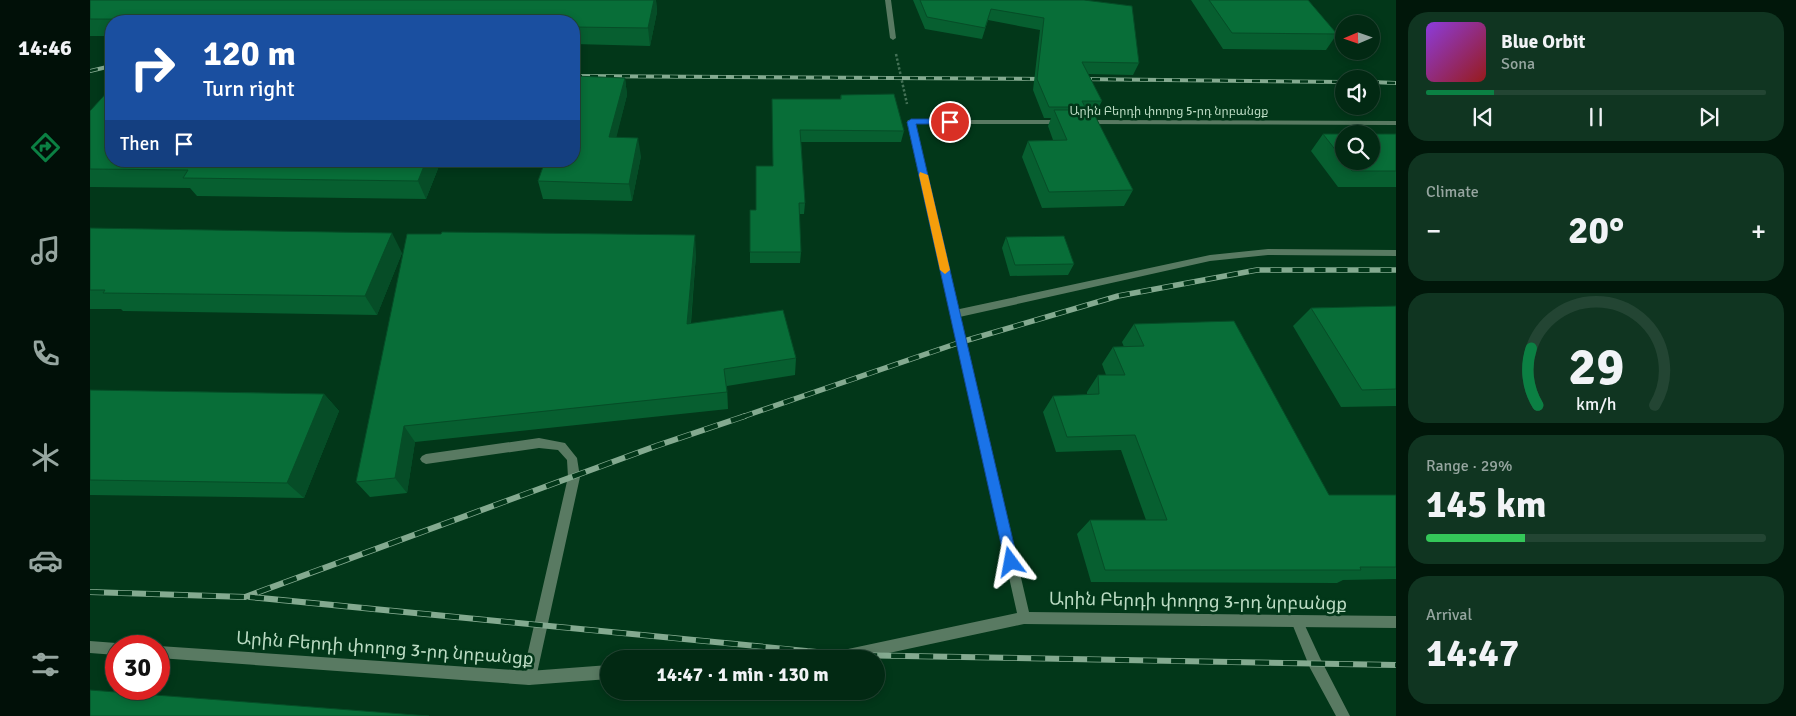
<!DOCTYPE html>
<html lang="en">
<head>
<meta charset="utf-8">
<style>
	:root { --surface:#022913; --page:#103521; --text:#f1f3f6; --muted:#96a6a0; --line:#234533; --accent:#0b8043 }
	body { margin:0; font-family:Signika,"Noto Sans Armenian",sans-serif; background:var(--page); color:var(--text); height:100vh; display:flex; flex-direction:column; font-size:19px; white-space:nowrap }
	* { box-sizing:border-box; margin:0 }
	p { font-size:16px; color:var(--muted) }
	.icon { flex:none; width:28px; height:28px; fill:none; stroke:currentColor; stroke-width:2; stroke-linecap:round; stroke-linejoin:round }
	.map { position:relative; flex:1; overflow:hidden }
	.side { display:flex; flex-direction:column; gap:12px; padding:12px; background:#01170a; width:400px }
	.side>* { flex:none }
	.top-card { position:absolute; left:15px; top:15px; width:475px; height:152px; border-radius:20px; box-shadow:0 2px 8px #0003,0 0 0 1px var(--line); background:#1a4fa0; color:#fff; overflow:hidden }
	.needle { width:32px; rotate:268deg }
	.controls { position:absolute; left:1245px; top:15px; display:grid; gap:10px }
	.controls a { display:grid; place-items:center; width:45px; height:45px; border-radius:50%; background:var(--surface); box-shadow:0 2px 8px #0003,0 0 0 1px var(--line); font-size:25px }
	.speed { position:absolute; left:15px; top:635px; display:flex; gap:10px; font-size:25px; font-weight:700; text-align:center }
	.speed>* { display:grid; place-content:center; width:65px; height:65px; border-radius:50%; background:var(--surface); box-shadow:0 2px 8px #0003,0 0 0 1px var(--line); line-height:1 }
	.speed .limit { border:8px solid #d22; background:#fff; color:#111 }
	.pin { position:absolute; display:grid; place-items:center; width:42px; height:42px; color:#fff; margin:-21px; border:2px solid #fff; border-radius:50%; box-shadow:0 1px 5px #0007 }
	.me { position:absolute; width:55px; margin:-28px; rotate:347deg; stroke-linejoin:round; filter:drop-shadow(0 0 4px #0008) }
	.turn { display:flex; align-items:center; gap:18px; height:105px; padding:0 15px; font-size:22px }
	.turn .icon { width:65px; height:65px; stroke-width:2.5 }
	.turn b { display:block; font-size:35px; line-height:42px }
	.then { display:flex; align-items:center; height:48px; padding:0 15px; background:#0003; gap:10px; font-size:19px }
	.big { font-size:38px; font-weight:700; line-height:1.1 }
	.side .widget { flex:1; display:flex; flex-direction:column; justify-content:center; gap:8px; min-width:0; padding:0 18px; border-radius:20px; background:var(--page) }
	.side .dial { align-items:center; gap:0 }
	.dial svg { height:130px; overflow:visible; fill:none; stroke:var(--line); stroke-width:7; stroke-linecap:round; text-anchor:middle }
	.dial text { fill:var(--text); stroke:none }
	.song { display:flex; align-items:center; gap:15px }
	.cover { width:60px; height:60px; border-radius:8px; background:linear-gradient(135deg,hsl(270 70% 55%),hsl(0 70% 35%)) }
	.played { height:5px; border-radius:2px; background:linear-gradient(90deg,var(--accent) 20%,var(--line) 20%) }
	.keys { display:flex; justify-content:space-around; direction:ltr }
	.heat { display:flex; justify-content:space-between; align-items:center; font-size:28px; direction:ltr }
	.charge { height:8px; border-radius:4px; background:linear-gradient(90deg,#34c759 29%,var(--line) 0) }
	.trip { position:absolute; left:510px; top:650px; width:285px; height:50px; border-radius:25px; background:var(--surface); box-shadow:0 2px 8px #0003,0 0 0 1px var(--line); font-weight:700; line-height:50px; text-align:center }
	main { display:flex; flex:1; min-height:0 }
	.menu { display:flex; flex-direction:column; width:90px; justify-content:space-around; align-items:center; background:#011008; color:var(--muted) }
	.menu .icon { width:35px; height:35px }
	.menu .active { color:var(--accent) }
	.menu b { font-size:22px; color:var(--text) }
	.map>svg:first-child { display:block }
</style>
</head>
<body>
<main>
<nav class="menu">
<b>14:46</b>
<svg class="icon active" aria-label="directions" viewBox="0 0 24 24"><path d="M12 3l9 9-9 9-9-9zM9 14v-3h6M13 9l2 2-2 2"/></svg>
<svg class="icon" aria-label="music" viewBox="0 0 24 24"><path d="M9 18V5l10-2v13"/><circle cx="6" cy="18" r="3"/><circle cx="16" cy="16" r="3"/></svg>
<svg class="icon" aria-label="phone" viewBox="0 0 24 24"><path d="M5 4h4l2 5-3 2q2 4 5 5l2-3 5 2v4C11 20 4 13 5 4z"/></svg>
<svg class="icon" aria-label="climate" viewBox="0 0 24 24"><path d="M12 3v18M4 7l16 10M4 17L20 7"/></svg>
<svg class="icon" aria-label="car" viewBox="0 0 24 24"><path d="M5 17H2v-5l4-1 3-4h7l3 4 3 1v5h-3M9 17h6M6 11h13"/><circle cx="7" cy="17" r="2"/><circle cx="17" cy="17" r="2"/></svg>
<svg class="icon" aria-label="filters" viewBox="0 0 24 24"><path d="M4 7h16M4 17h16"/><circle cx="9" cy="7" r="2"/><circle cx="15" cy="17" r="2"/></svg>
</nav>
<div class="map">
<svg width="1306" height="716" viewBox="0 0 1306 716">
	<rect width="100%" height="100%" fill="#023719"/>
	<g fill="none" stroke-linecap="round" stroke-linejoin="round">
		<!-- path -->
		<path stroke="#447156" stroke-width="2.5" stroke-dasharray="2.5 2" stroke-linecap="butt" d="M806,54L817,104"/>
		<!-- lane -->
		<path fill="#597a62" fill-rule="evenodd" d="M1178,249L1306,250V256L1178,255L1120,261L865,318L860,314L865,310L1120,255Z
			M449,438L475,443L487,458L490,477L446,678L444,683L439,685L434,683L432,678L478,477L477,460L468,450L449,448L336,464L332,462L330,459L332,456L336,454Z
			M1207,615L1211,617L1230,658L1260,716H1246L1220,668L1201,621L1203,617Z"/>
		<!-- street -->
		<path fill="#597a62" fill-rule="evenodd" d="M795,0H801L806,38L803,40L800,38Z
			M818,120H971L975,122L971,124H825L939,612L1306,616V628L934,624L771,659H698L699,654L704,653L758,649L927,613L817,122Z
			M993,120L1306,121V125L996,124H993Z
			M0,641L26,643L31,646H26V655L0,653Z
			M67,646H69L439,671L519,665V679L439,685L69,658V646Z"/>
		<defs>
			<path id="rail-far2" d="M0,71L21,66
				M484,76L959,79
				M986,79L1254,82
				M1281,82L1306,83"/>
			<path id="rail-far1" d="M652,417L871,342L1028,296L1167,270H1306"/>
			<path id="rail" d="M0,592L155,597L566,446L655,416
				M160,597L758,655L1306,665"/>
		</defs>
		<!-- rail-far2 casing -->
		<use href="#rail-far2" stroke="#84aa90" stroke-width="4"/>
		<!-- rail-far1 casing -->
		<use href="#rail-far1" stroke="#84aa90" stroke-width="5.5"/>
		<!-- rail casing -->
		<use href="#rail" stroke="#84aa90" stroke-width="6"/>
		<!-- rail-far2 -->
		<use href="#rail-far2" stroke="#023719" stroke-width="2.5" stroke-dasharray="8" stroke-linecap="butt"/>
		<!-- rail-far1 -->
		<use href="#rail-far1" stroke="#023719" stroke-width="4" stroke-dasharray="11" stroke-linecap="butt"/>
		<!-- rail -->
		<use href="#rail" stroke="#023719" stroke-width="4.5" stroke-dasharray="14" stroke-linecap="butt"/>
	</g>
	<!-- wall -->
	<path fill="#075f30" d="M0,0H566L567,12L560,46L484,44V21H21V36H0Z
		M823,0H994L1049,63L1043,75L998,74L1012,101L1006,112L1003,113L1043,190L1034,206L952,208L932,157L938,141L963,140L958,126L961,118H954L943,90L950,30L898,20L892,39L835,29Z
		M1101,0H1218L1247,34L1236,50L1133,49Z
		M535,78L537,95L526,137L551,156L542,201L453,199L448,181Z
		M751,95L814,131L811,142H711L715,203L714,214H709L711,252L710,263H660V210H666L683,166L682,99H750Z
		M0,111L351,161L336,199L107,196L100,188L0,187Z
		M1233,134H1306V187H1248L1221,151Z
		M0,228L312,253L287,315L33,311L31,309H0Z
		M351,234L606,254L601,323L706,358L705,375L637,386L638,409L325,442L317,493L280,497L266,482Z
		M916,237L984,264L978,275L920,276L912,248Z
		M1306,306V406L1251,407L1203,326L1221,308Z
		M1044,324L1239,495H1306V579L1253,580L1247,583L1001,582L987,534L1000,520H1056L1031,450L966,452L953,412L963,396L997,395V392L1008,375H1016L1012,364L1023,347H1034L1032,342Z
		M0,390L234,394L249,411L214,498L0,495Z"/>
	<!-- shaded-wall -->
	<path fill="#064d27" d="M564,0H566L567,12L560,46L558,28Z
		M535,78L537,95L522,155L519,137Z
		M548,138L551,156L542,201L539,184Z
		M336,161H351L336,199L328,181Z
		M302,233L312,253L287,315L275,296Z
		M605,235L606,254L599,342L597,324Z
		M234,394L249,411L214,498L197,483Z
		M314,426L325,442L317,493L305,478Z"/>
	<!-- building -->
	<path fill="#086e38" stroke="#064d27" d="M0,0H564L558,28L484,27V21H186V20L0,19Z
		M830,0H994L1042,6L1049,63L992,62L1012,101H992L995,107H959L947,79L954,18L901,9L895,28L837,17Z
		M1119,0H1218L1247,34L1142,33Z
		M484,76L535,78L519,137L548,138L539,184L448,181L455,161H484Z
		M21,88V161H336L328,181L93,178L98,170L0,169V111Z
		M804,94L814,131L710,130L715,203H709L711,252H660V210H666V166H683L682,99H751V95Z
		M964,110H1002L1043,190L959,192L938,141L977,140Z
		M1233,134H1254V161Z
		M1281,134H1306V171H1262L1254,161H1281Z
		M0,228L302,233L275,296L13,293L15,290H0Z
		M352,232L605,235L597,324L693,310L706,358L634,369L637,392L314,426L305,478L266,482L317,234H351Z
		M974,236L984,264L925,265L916,237Z
		M1306,306V389L1272,390L1221,308Z
		M1144,321L1239,495H1306V567H1270L1271,570H1015L1000,520H1077L1045,435L977,437L963,396L1009,394L1008,375H1035L1023,347L1054,346L1044,324Z
		M0,390L234,394L197,483L0,480Z
		M0,690L339,716H0Z"/>
	<!-- route -->
	<path fill="#1a73e8" stroke="#114b97" d="M860,119L863,120V124H826L928,562L926,567L921,569L917,567L915,562L817,122L821,119Z"/>
	<!-- slow -->
	<path fill="#f59e0b" d="M830,172L838,175L860,270L855,274L850,270L829,175Z"/>
	<g text-anchor="middle" dominant-baseline="central" stroke-width="5" stroke-linejoin="round" paint-order="stroke">
		<!-- far-street labels -->
		<g font-size="12" fill="#bbdbc3" stroke="#023719">
			<text x="1079" y="111">Արին Բերդի փողոց 5-րդ նրբանցք</text>
		</g>
		<!-- near-street labels -->
		<g font-size="18" fill="#bbdbc3" stroke="#023719">
			<text transform="translate(1108 601) rotate(1)">Արին Բերդի փողոց 3-րդ նրբանցք</text>
			<text transform="translate(295 648) rotate(4)">Արին Բերդի փողոց 3-րդ նրբանցք</text>
		</g>
	</g>
</svg>
<div class="controls">
<a><svg class="needle" viewBox="-14 -14 28 28"><path d="M0-13l5 13h-10z" fill="#e53935"/><path d="M0 13l5-13h-10z" fill="#96a6a0"/></svg></a>
<a><svg class="icon" aria-label="sound" viewBox="0 0 24 24"><path d="M4 9h4l5-4v14l-5-4H4zM17 9q2 3 0 6"/></svg></a>
<a><svg class="icon" aria-label="search" viewBox="0 0 24 24"><circle cx="10" cy="10" r="6"/><path d="M15 15l6 6"/></svg></a>
</div>
<div class="speed"><div class="limit">30</div></div>
<div class="pin" style="left:860px;top:122px;background:#d93025"><svg class="icon" aria-label="arrive" viewBox="0 0 24 24"><path d="M6 21V4h12l-3 4 3 4H6"/></svg></div>
<svg class="me" style="left:921px;top:562px" viewBox="-20 -20 40 40"><path d="M0-17L14 15 0 8-14 15z" fill="#1a73e8" stroke="#fff" stroke-width="4"/></svg>
<div class="trip">14:47 · 1 min · 130 m</div>
<div class="top-card">
<div class="turn"><svg class="icon" aria-label="right" viewBox="0 0 24 24"><path d="M7 20v-9h11M14 6l5 5-5 5"/></svg><div><b>120 m</b>Turn right</div></div>
<div class="then">Then<svg class="icon" aria-label="arrive" viewBox="0 0 24 24"><path d="M6 21V4h12l-3 4 3 4H6"/></svg></div>
</div>
</div>
<section class="side">
<div class="widget">
<div class="song"><i class="cover"></i><div><b>Blue Orbit</b><p>Sona</p></div></div>
<div class="played"></div>
<div class="keys"><svg class="icon" aria-label="previous" viewBox="0 0 24 24"><path d="M18 5L8 12l10 7zM5 5v14"/></svg><svg class="icon" aria-label="pause" viewBox="0 0 24 24"><path d="M8 5v14M16 5v14"/></svg><svg class="icon" aria-label="next" viewBox="0 0 24 24"><path d="M6 5l10 7-10 7zM19 5v14"/></svg></div>
</div>
<div class="widget"><p>Climate</p>
<div class="heat"><a>−</a><b class="big">20°</b><a>+</a></div>
</div>
<div class="widget dial"><svg viewBox="0 0 100 80">
<path d="M14 69A42 42 0 1 1 86 69"/>
<path d="M14 69A42 42 0 0 1 10 34" stroke="#0b8043"/>
<text x="50" y="56" font-size="32" font-weight="700">29</text>
<text x="50" y="72" font-size="11">km/h</text>
</svg></div>
<div class="widget"><p>Range · 29%</p><b class="big">145 km</b><div class="charge"></div></div>
<div class="widget"><p>Arrival</p><b class="big">14:47</b></div>
</section>
</main>
</body>
</html>
